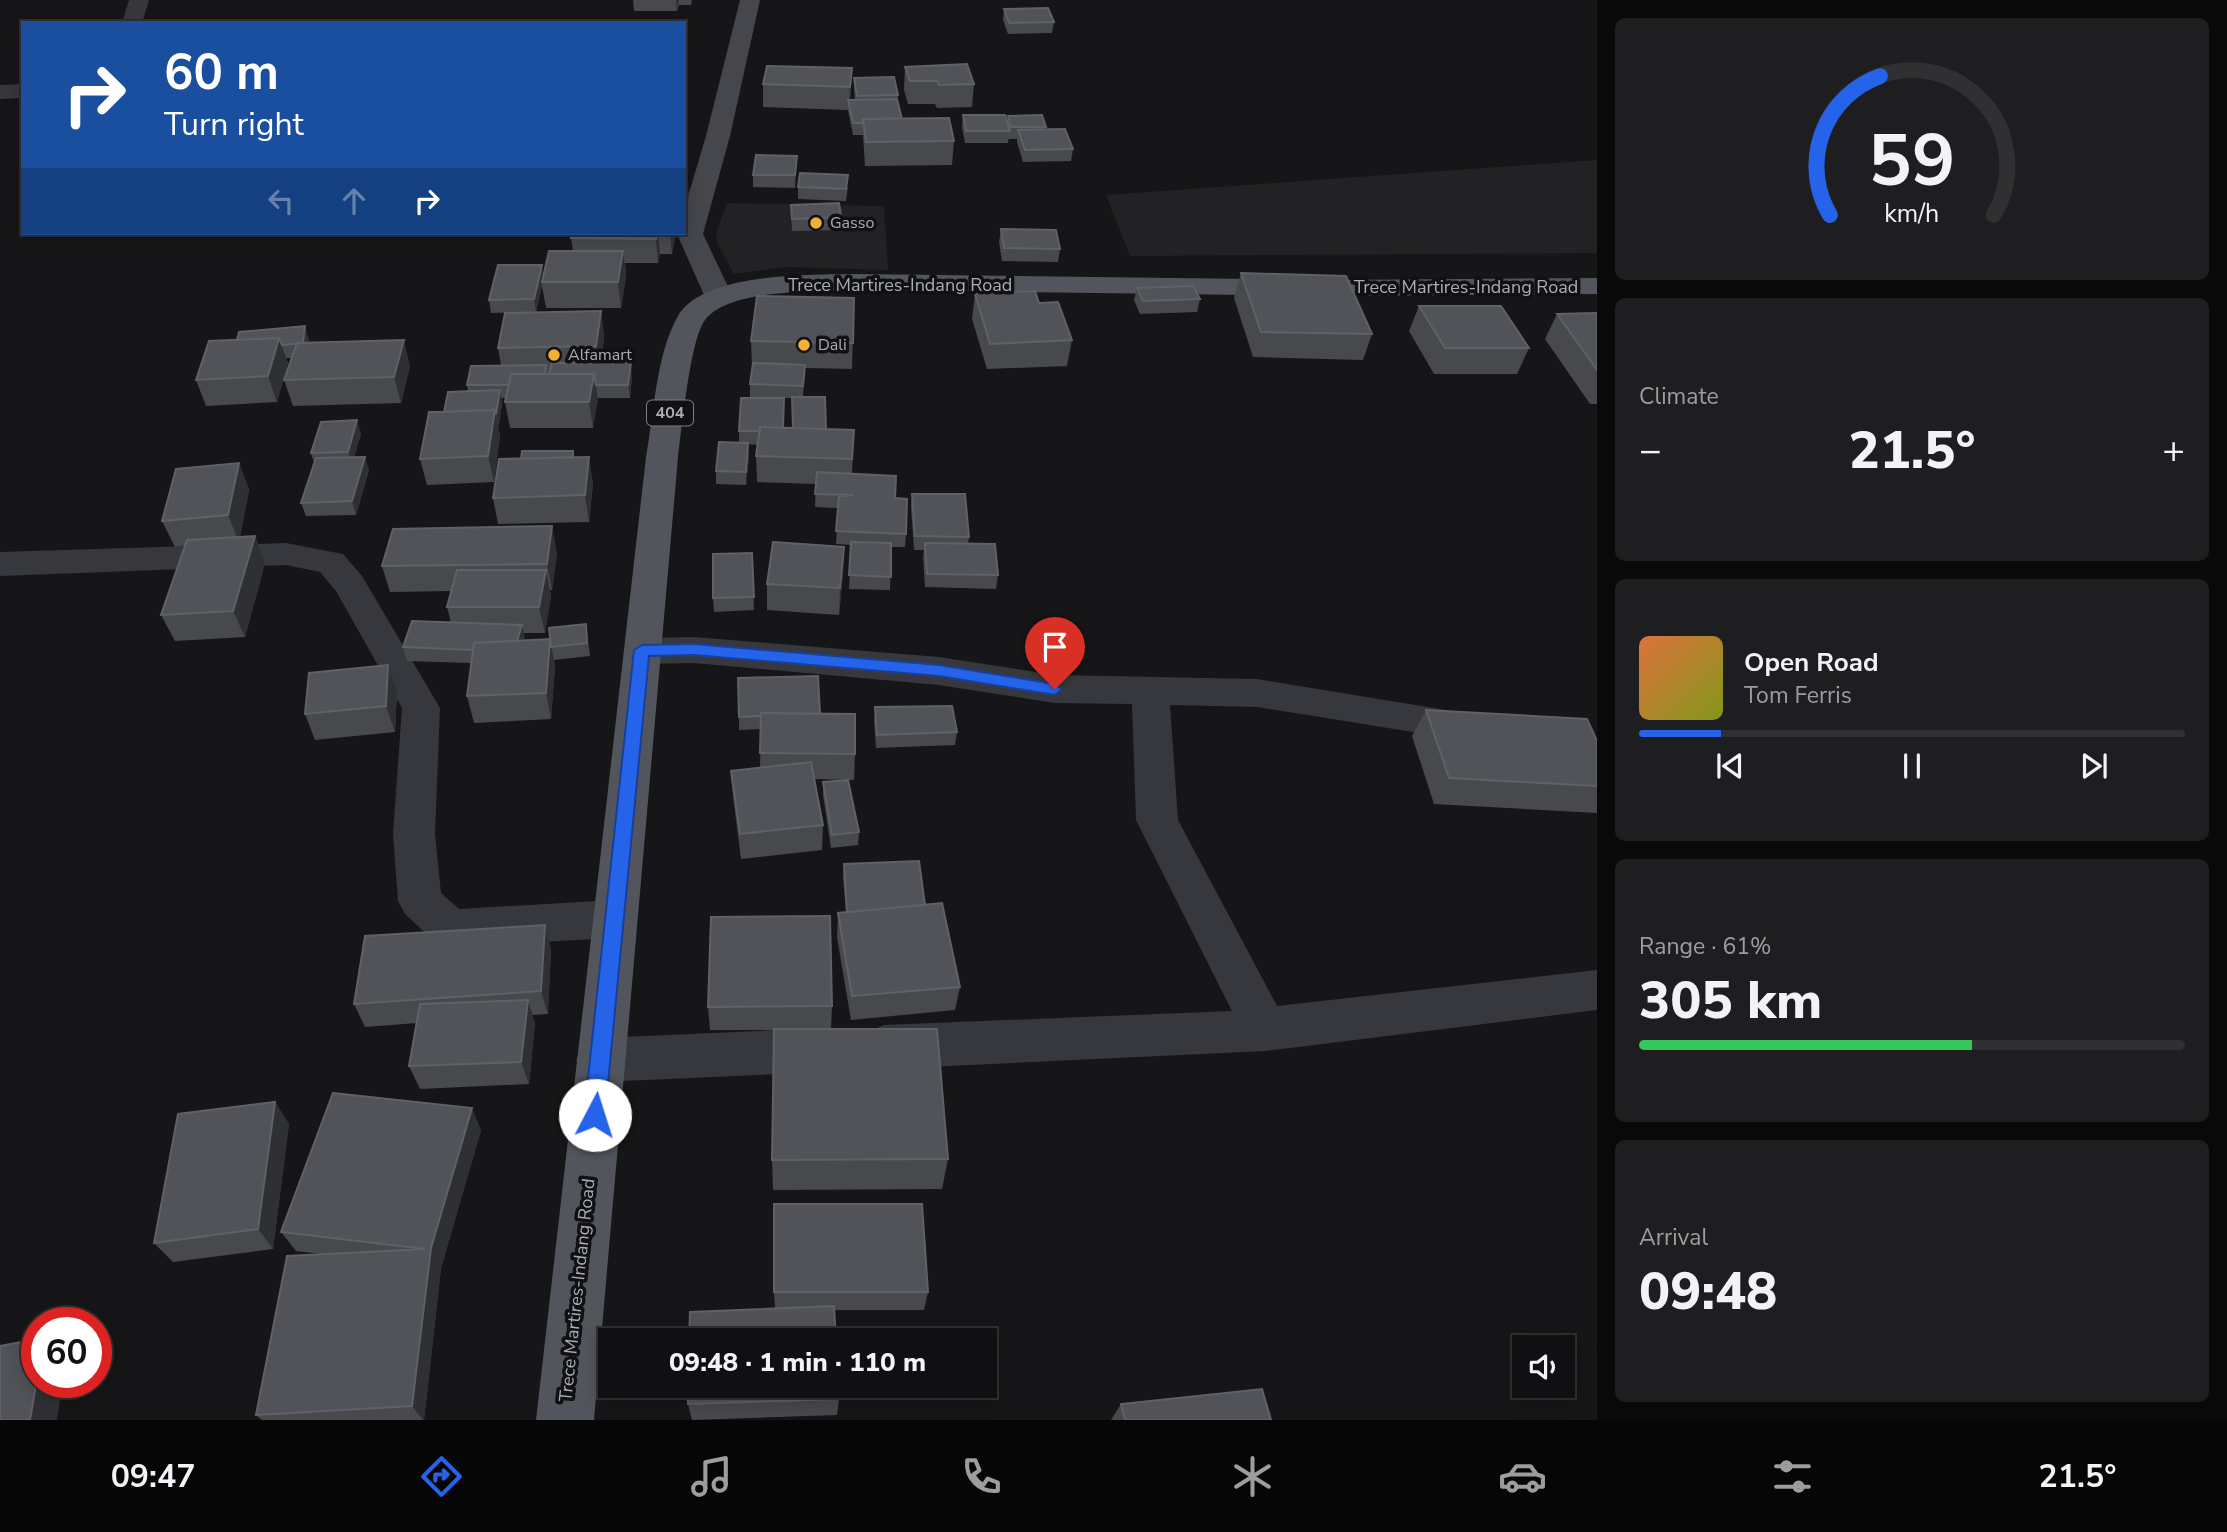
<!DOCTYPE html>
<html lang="en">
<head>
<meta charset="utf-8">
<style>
	:root { --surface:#101012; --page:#1e1e20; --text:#f1f3f6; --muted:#9c9d9f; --line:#303032; --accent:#2563eb }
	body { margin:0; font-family:"Nunito Sans",sans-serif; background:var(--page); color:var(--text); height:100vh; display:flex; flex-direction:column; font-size:26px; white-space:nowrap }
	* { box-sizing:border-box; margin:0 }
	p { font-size:23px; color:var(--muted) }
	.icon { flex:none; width:38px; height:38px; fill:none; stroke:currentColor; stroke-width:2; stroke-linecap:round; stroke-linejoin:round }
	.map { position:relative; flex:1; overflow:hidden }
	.details { display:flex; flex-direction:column; gap:18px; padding:18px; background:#09090a; width:630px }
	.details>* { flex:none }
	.guide { position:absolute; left:21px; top:21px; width:665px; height:214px; border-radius:0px; box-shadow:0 4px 18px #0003,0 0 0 2px var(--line); background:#1a4fa0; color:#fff; overflow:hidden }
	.controls { position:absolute; left:1512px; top:1335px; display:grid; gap:14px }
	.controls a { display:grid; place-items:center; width:63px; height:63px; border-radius:0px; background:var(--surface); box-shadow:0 4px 18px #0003,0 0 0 2px var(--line); font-size:35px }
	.speed { position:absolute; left:21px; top:1307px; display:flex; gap:14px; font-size:35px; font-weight:700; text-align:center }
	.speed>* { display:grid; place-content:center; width:91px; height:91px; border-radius:50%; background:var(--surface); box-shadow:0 4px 18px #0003,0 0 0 2px var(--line); line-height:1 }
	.speed .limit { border:10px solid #d22; background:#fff; color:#111 }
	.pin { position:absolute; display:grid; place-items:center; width:60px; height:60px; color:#fff; margin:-72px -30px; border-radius:50% 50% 50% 0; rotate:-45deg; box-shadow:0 0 7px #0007 }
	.pin .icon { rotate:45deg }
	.me { position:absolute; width:77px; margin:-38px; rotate:5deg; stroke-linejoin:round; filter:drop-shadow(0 0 5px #0008) }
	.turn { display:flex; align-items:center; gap:24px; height:147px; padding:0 28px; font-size:32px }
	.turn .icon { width:91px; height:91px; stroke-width:2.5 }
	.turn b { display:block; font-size:49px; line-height:60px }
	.lanes { display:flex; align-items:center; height:66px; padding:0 28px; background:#0003; justify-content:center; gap:35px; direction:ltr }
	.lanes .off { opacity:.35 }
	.big { font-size:52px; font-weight:800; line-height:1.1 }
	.details .tile { flex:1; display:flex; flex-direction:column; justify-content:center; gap:10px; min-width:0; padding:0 24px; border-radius:10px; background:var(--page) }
	.details .dial { align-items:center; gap:0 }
	.dial svg { height:182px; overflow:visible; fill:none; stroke:var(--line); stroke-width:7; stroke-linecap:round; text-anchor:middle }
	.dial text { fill:var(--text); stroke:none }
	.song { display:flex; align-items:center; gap:21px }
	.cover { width:84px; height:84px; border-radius:10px; background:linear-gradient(135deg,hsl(20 70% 55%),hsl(70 70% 35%)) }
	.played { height:7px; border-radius:4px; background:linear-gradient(90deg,var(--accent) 15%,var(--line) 15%) }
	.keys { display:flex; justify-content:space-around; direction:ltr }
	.heat { display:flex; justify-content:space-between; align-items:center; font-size:38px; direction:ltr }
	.charge { height:10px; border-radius:5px; background:linear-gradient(90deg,#34c759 61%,var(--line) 0) }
	.trip { position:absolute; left:598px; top:1328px; width:399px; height:70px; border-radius:0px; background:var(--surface); box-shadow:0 4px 18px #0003,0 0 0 2px var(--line); font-weight:800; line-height:70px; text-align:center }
	.menu { display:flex; height:112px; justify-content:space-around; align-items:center; background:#060607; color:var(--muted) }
	.menu .icon { width:49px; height:49px }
	.menu .active { color:var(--accent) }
	.menu b { font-size:32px; color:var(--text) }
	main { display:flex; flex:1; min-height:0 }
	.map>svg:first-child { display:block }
</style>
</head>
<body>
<main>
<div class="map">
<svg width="1597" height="1420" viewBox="0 0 1597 1420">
	<rect width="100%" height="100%" fill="#161618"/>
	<!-- built -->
	<path fill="#222225" d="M1597,160V253L1130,256L1106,195Z
		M727,203L884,206L888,270L785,267L734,274L718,245L716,233Z"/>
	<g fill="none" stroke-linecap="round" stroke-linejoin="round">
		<!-- minor -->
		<path fill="#37383d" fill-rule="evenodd" d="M129,0H149L142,23H122Z
			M23,84V98L0,99V85Z
			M286,543L343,554L362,576L440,708L435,834L441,893L459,909L614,900L630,906L636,919L630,932L614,938L450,947L434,941L405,914L398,901L393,834L402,708L336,591L320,572L286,565L0,576V552Z
			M694,637L939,657L1055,675L1257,679L1489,717L1494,727L1489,737L1475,742L1257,707L1170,705L1178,820L1277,1006L1597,970V1010L1265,1051L884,1069L867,1062L860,1047L867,1032L884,1025L1232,1011L1136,820L1132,704L1055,703L939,685L694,663L642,664L629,660L624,651L629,642L642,638Z
			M824,1028L841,1035L848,1050L841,1065L824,1072L600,1082L583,1075L576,1060L583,1045L600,1038Z"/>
		<!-- secondary -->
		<path fill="#45474d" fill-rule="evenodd" d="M740,0H760L730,136L703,234L733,297L729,303L719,305L709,303L705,297L677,234L684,233V210L706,136Z"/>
		<!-- primary -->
		<path fill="#53555c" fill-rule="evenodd" d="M855,274L1336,280L1597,278V294L1336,296L855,290C819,292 728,288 705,320C690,340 682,428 678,457L594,1420H536L646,457C654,414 656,354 678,316C703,272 810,275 855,274Z"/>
	</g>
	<!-- wall -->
	<path fill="#47494d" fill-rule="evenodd" d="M633,0H692L691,5H679L677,11H634Z
		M1004,9L1054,22L1052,33L1008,34L1003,20Z
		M905,67L974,84L972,107L937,108L935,104H908L904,90Z
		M852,68L850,100H855L854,89V78L898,95V103L902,119L954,141L952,165L865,166L863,135H853L848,110L763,107V84Z
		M963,115L1007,121L1008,116L1046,127L1045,130L1073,149L1071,161L1023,162L1017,142V139H1009V137L1008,143H965L962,127Z
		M797,156L795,188L753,187V175Z
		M798,187H848L846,201L798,199Z
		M791,205L841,217V230L792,231Z
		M1001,229L1060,249L1058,262L1002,261L999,242Z
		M573,233H676L672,254H660L658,263H625L626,276L621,308H546L542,286L536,312L491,313L489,300L544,274L573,251L571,238Z
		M1241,273L1372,334L1363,360L1253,357L1234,298Z
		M1137,288L1200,299L1197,312L1140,314L1134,300Z
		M975,294L1039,303L1072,340L1067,366L987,369L972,319Z
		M854,298L852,369L805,368L803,397L826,429L854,430L852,474L895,498L906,534L905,547H891L890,590L849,589L851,545L836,544L838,508L815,507L816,484L757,482L756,456L758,445L748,444L749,456L746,485L716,484V471L739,443V431L750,397V384L753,366H752L751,341ZM784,398H792L793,428H783Z
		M1419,306L1529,348L1517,374H1434L1409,331Z
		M601,311L604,337L601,362L632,375L630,398H597L593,428H510L505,402L506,398H501L502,403L498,427L500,436L494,482L427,485L420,459L444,412L468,391L467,385L501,366L498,348Z
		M1597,313V404H1590L1545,339L1557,314Z
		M309,340V342L410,366L401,403L293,406L284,380L292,358H286L288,363L277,402L206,406L196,380L209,341Z
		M361,434L354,457L369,470L356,515L306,516L301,503L314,463L311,453Z
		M575,457L593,483L589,522L498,524L493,498Z
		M239,463L249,490L240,537L255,536L265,563L245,637L175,641L161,615L185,546L175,547L162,521Z
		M912,494L969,537L968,544L998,575L996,589L925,587L923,557L924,550H914L911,507Z
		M844,547L843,574L839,615L767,610V584Z
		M557,553L552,590H550L551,596L545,633H523L524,641L549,639L586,624L590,656L554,660L555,666L551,719L474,723L467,696L471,663L407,661L403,647L451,623L447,607L451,591L390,592L382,566Z
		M752,553L754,610L714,612L713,598Z
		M388,665L397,691L395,732L315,740L305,714Z
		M875,708L957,732L955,745L876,748L874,721Z
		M1426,710L1597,741V813L1434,804L1412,736Z
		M820,714L855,754L854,780H848L859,832L858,845L831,848L823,795V782L848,780L814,779L823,825L822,850L741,859L733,796L731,771L760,767L761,729L739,730V717Z
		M844,864L925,905L960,987L955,1010L851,1020L837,937L838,913L846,912L843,877Z
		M551,949L548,1014L532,1015L535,1023L529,1084L420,1089L409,1066L417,1023L365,1027L354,1004Z
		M832,1006L831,1029L948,1159L942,1189L773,1190L772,1160L774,1030H710L708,1007Z
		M275,1102L289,1124L273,1249L173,1262L154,1243Z
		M481,1130L441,1268L424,1420H262L256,1415L321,1254L296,1251L281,1232Z
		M774,1292H928L924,1310H834L775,1308Z
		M839,1399L837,1415L692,1420L688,1404Z
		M1121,1404L1271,1420H1111Z"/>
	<!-- shaded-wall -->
	<path fill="#2f3033" d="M676,0H679L677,11Z
		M852,68L851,91L849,110L850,87Z
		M687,171L689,195L684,220V186Z
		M657,233H658L660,254L658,263L656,239Z
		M670,233H676L672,254Z
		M623,251L626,276L621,308L618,282Z
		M542,265L544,278L542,282V286L536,312L534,299Z
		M601,311L604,337L600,372L596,346Z
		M305,326L309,340L307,356L302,343Z
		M279,338L288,363L277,402L268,376Z
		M404,340L410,366L401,403L394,377Z
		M631,362L632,375L630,398L628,385Z
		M594,374L598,400L593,428L589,402Z
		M500,390L502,403L499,427L496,414Z
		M495,410L500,436L494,482L488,456Z
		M357,420L361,434L352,465L348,452Z
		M748,443L749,456L746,485V472Z
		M365,457L369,470L356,515L352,501Z
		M589,457L593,483L589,522L585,495Z
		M239,463L249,490L239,542L228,515Z
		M552,526L557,553L552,590L547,564Z
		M255,536L265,563L245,637L233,611Z
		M844,547L843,574L839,615L840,588Z
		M546,570L551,596L545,633L539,607Z
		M522,625L525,639L518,664L515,651Z
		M550,639L555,666L551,719L546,693Z
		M388,665L397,691L395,732L386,706Z
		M545,925L551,949L548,1014L541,991Z
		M528,1000L535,1023L529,1084L521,1062Z
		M275,1102L289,1124L273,1249L258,1229Z
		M472,1108L481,1130L441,1268L424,1420H423L412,1406L431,1248Z
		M37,1382H63L57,1420H30Z"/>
	<!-- building -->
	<path fill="#525359" stroke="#5f6168" stroke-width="2" d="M1048,8L1054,22L1009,23L1004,9Z
		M967,64L974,84L939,85L937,81H910L905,67Z
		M767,66L852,68L850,87L763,84Z
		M894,77L898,95L857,96L854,78Z
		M897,99L902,119H863V123H853L848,100Z
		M963,115H1005L1010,131H966Z
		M1042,115L1046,127H1011L1008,116Z
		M949,118L954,141L866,142L863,119Z
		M1065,129L1073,149L1025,150L1018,130Z
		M756,155L797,156L795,175H753Z
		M684,171H687L684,186Z
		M800,173L848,175L846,189L798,187Z
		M839,203L841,217L792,219L791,205Z
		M1001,229L1056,230L1060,249L1004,248Z
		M573,233H657L656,239L571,238Z
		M549,251H623L618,282H542Z
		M498,265H542L534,299L489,300Z
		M1241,273L1346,276L1372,334L1261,332Z
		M1193,286L1200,299L1143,301L1137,288Z
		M1035,291L1039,303L1058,302L1072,340L990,344L975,294Z
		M757,296L854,298L853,343L751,341Z
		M1419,306H1501L1529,348H1445Z
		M601,311L596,346L498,348L505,313Z
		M1597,313V370L1557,314Z
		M305,326L303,343L282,345L279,338L237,340L239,332Z
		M279,338L268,376L196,380L209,341Z
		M404,340L394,377L284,380L297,343Z
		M631,362L628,385H596L594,374H549L552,363Z
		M753,363L805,365L803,386L750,384Z
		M546,365L545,374H511L509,385H467L471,366Z
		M511,374H594L589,402H505Z
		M500,390L496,414L495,410L444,412L448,392Z
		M792,397H825L826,429L793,428Z
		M741,398H784L783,428L760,427V431H739Z
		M495,410L488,456L420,459L429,412Z
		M357,420L348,452L311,453L321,422Z
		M760,427L854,430L852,459L756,456Z
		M719,442L748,443L746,472L716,471Z
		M522,451H573V457L521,459Z
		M365,457L352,501L301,503L316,458Z
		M589,457L585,495L493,498L499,459Z
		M239,463L228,515L162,521L176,469Z
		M817,472L896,476L895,498L907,499L906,534L836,531L839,496L854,495L815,494Z
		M912,494H965L969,537L915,536Z
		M552,526L547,564L382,566L393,529Z
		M255,536L233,611L161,615L187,540Z
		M773,542L844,547L840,588L767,584Z
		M851,542L891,543V577L849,575Z
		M925,543L995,544L998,575L927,574Z
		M752,553L754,597L713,598V554Z
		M457,570H546L539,607H447Z
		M412,621L522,625L517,641L474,643L473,650L403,647Z
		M586,624L587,643L551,647L549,628Z
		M550,639L546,693L467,696L474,643Z
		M388,665L386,706L305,714L309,673Z
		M818,676L820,714L761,713V716L739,717L738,678Z
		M952,706L957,732L877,735L875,707Z
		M1426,710L1587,719L1597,741V786L1449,778Z
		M761,713L855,714V754L760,753Z
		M811,762L823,825L740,834L731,771Z
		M848,780L859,832L832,835L823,782Z
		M919,861L925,905L847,912L844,864Z
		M942,903L960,987L852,996L838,913Z
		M830,916L832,1006L708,1007L711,917Z
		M545,925L541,991L354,1004L365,936Z
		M528,1000L521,1062L409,1066L420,1004Z
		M774,1029H937L948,1159L772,1160Z
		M333,1093L472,1108L431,1248L412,1406L256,1415L287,1256L425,1249L281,1232Z
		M275,1102L258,1229L154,1243L178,1114Z
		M774,1204H922L928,1292H774Z
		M834,1306L836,1340H689L690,1312Z
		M37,1339V1379L30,1420H0V1346Z
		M688,1386H838L839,1399L688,1404Z
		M1262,1389L1271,1420H1125L1121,1404Z"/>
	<!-- route -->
	<path fill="#2563eb" stroke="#184099" stroke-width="2" d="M694,644L939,665L1055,684L1062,689L1055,695L939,676L694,655L649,656L605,1115L602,1122L595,1125L587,1122L584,1115L634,650L642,645Z"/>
	<!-- markers -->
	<g fill="#f2b134" stroke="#111113" stroke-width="2.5">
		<circle cx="816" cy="223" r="7"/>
		<circle cx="804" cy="345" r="7"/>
		<circle cx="554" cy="355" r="7"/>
	</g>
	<g text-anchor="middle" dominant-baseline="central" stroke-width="7" stroke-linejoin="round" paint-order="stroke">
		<!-- far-poi labels -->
		<g font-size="16" fill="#a8adb8" stroke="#111113" text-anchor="start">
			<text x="830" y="223">Gasso</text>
			<text x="818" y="345">Dali</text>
			<text x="568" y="355">Alfamart</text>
		</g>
		<!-- shield labels -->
		<rect fill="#111113" stroke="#7b7e86" stroke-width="2" x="647" y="400.5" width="46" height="25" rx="5"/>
		<g font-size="16" font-weight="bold" fill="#a8adb8">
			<text x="670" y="413">404</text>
		</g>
		<!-- street labels -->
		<g font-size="18" fill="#a8adb8" stroke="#111113">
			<text x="900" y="285">Trece Martires-Indang Road</text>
			<text x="1466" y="287">Trece Martires-Indang Road</text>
			<text transform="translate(577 1290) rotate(-84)">Trece Martires-Indang Road</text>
		</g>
	</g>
</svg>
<div class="controls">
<a><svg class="icon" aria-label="sound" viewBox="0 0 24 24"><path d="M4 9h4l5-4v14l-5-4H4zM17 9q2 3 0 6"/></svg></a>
</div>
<div class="speed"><div class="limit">60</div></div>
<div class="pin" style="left:1055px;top:689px;background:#d93025"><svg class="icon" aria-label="arrive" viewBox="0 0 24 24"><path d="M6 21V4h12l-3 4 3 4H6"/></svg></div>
<svg class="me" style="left:595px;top:1115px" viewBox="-20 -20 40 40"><circle r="19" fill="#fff"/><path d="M0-13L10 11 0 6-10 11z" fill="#2563eb"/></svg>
<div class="trip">09:48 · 1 min · 110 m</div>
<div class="guide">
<div class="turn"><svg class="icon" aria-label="right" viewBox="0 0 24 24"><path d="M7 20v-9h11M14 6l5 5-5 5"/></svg><div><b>60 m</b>Turn right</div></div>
<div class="lanes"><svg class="icon off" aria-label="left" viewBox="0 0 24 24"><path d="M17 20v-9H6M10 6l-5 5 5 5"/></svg><svg class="icon off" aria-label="ahead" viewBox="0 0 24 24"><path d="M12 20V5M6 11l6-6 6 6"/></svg><svg class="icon" aria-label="right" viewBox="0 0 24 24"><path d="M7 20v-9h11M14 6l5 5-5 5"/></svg></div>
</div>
</div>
<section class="details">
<div class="tile dial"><svg viewBox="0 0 100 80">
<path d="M14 69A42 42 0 1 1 86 69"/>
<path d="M14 69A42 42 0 0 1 36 8" stroke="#2563eb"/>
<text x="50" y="56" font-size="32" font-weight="700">59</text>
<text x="50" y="72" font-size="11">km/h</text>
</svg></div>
<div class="tile"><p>Climate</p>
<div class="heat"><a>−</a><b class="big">21.5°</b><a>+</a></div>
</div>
<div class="tile">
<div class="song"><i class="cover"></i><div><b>Open Road</b><p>Tom Ferris</p></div></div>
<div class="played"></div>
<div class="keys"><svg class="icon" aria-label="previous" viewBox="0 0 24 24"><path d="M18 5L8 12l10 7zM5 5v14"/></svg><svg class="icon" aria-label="pause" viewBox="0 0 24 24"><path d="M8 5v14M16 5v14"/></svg><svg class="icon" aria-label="next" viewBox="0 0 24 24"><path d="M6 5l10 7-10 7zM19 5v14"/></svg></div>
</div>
<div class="tile"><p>Range · 61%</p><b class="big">305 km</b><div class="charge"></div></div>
<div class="tile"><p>Arrival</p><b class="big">09:48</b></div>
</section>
</main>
<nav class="menu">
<b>09:47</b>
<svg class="icon active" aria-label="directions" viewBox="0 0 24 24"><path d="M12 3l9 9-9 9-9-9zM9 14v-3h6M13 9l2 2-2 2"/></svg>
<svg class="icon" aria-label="music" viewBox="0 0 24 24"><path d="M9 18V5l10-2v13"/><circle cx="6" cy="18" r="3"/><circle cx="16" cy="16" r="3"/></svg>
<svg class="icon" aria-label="phone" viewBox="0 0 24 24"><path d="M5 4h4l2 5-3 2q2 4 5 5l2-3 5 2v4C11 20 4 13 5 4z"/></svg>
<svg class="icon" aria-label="climate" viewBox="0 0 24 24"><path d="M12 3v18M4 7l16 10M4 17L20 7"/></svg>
<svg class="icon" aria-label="car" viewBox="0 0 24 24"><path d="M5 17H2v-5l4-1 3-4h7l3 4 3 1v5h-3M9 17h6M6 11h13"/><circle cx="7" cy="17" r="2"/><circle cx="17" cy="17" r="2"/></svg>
<svg class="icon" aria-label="filters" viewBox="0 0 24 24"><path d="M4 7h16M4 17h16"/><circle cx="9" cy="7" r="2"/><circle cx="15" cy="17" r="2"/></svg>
<b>21.5°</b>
</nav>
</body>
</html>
